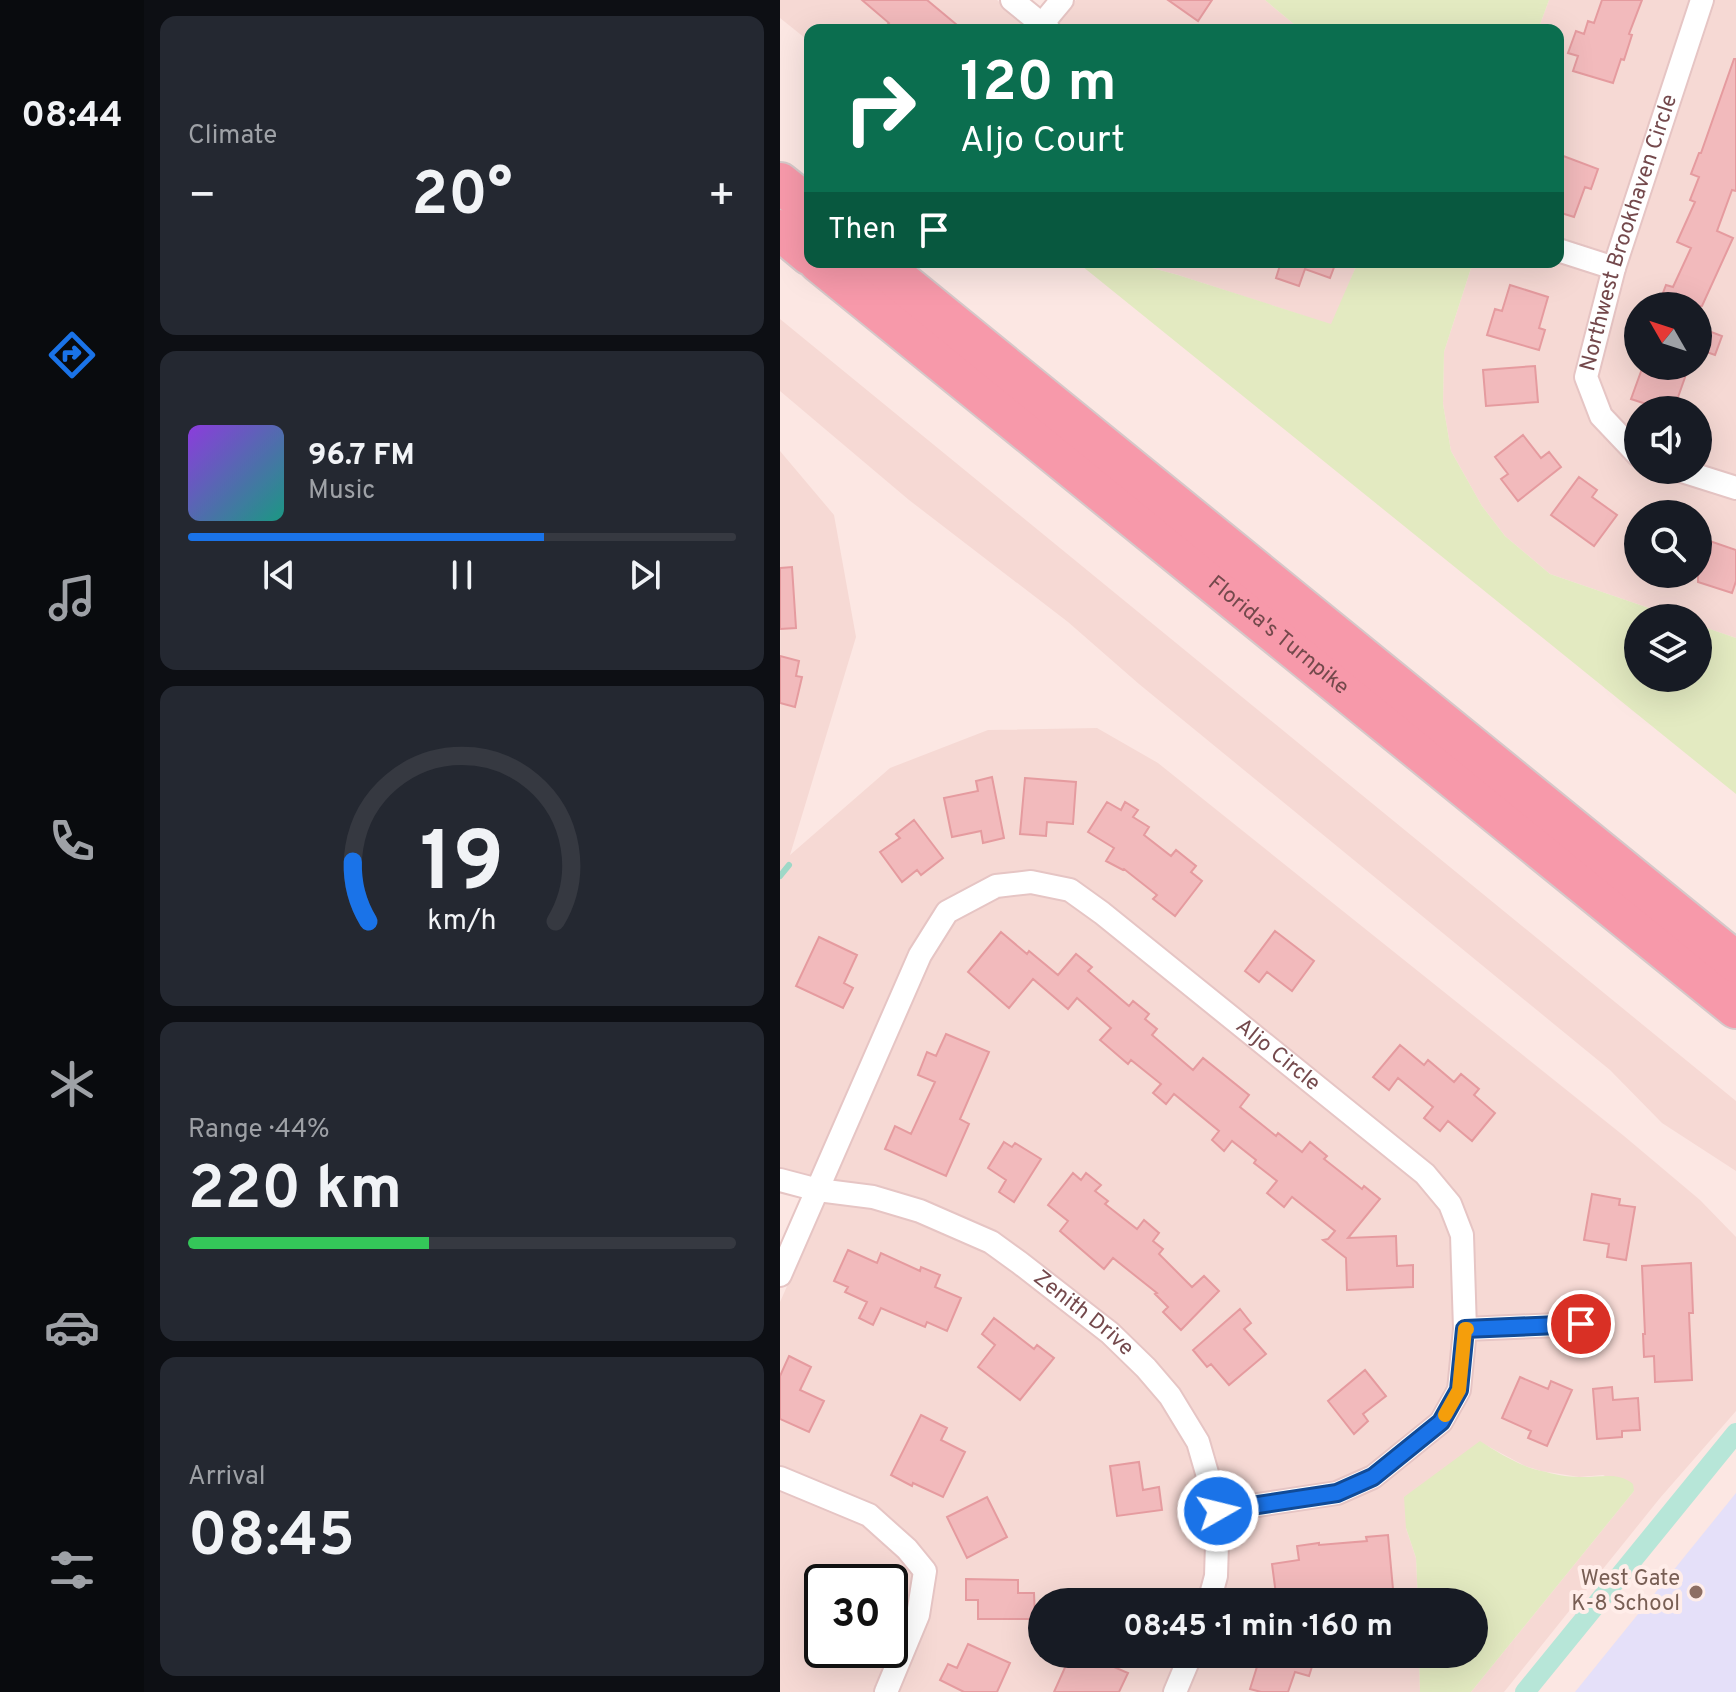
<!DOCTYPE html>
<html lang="en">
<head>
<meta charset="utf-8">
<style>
	:root { --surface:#171b24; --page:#242831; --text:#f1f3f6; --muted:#9ea1a6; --line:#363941; --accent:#1a73e8 }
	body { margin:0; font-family:Overpass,sans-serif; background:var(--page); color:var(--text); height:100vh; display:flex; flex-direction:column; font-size:30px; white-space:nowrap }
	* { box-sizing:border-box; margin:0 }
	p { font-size:26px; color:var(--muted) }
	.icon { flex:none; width:44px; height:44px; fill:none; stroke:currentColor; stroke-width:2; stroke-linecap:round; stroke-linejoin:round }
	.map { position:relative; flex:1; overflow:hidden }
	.sheet { display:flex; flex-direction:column; gap:16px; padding:16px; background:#0d0f14; width:636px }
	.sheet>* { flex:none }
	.guide { position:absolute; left:24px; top:24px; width:760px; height:244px; border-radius:16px; box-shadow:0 8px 32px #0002; background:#0b6e4f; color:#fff; overflow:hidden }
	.needle { width:52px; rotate:309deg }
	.controls { position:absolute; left:844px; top:292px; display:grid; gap:16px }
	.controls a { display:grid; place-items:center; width:88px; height:88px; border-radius:50%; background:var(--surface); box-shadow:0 8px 32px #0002; font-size:40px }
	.speed { position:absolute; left:24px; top:1564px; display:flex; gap:16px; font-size:40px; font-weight:700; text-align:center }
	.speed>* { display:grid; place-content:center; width:104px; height:104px; border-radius:50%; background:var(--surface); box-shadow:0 8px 32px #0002; line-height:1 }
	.speed .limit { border:4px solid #111; border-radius:12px; background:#fff; color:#111 }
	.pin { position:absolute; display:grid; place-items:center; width:68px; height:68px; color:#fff; margin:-34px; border:4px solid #fff; border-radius:50%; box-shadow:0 2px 8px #0007 }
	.me { position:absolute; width:88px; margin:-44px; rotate:82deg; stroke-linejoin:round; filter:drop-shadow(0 0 6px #0008) }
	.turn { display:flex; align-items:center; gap:28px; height:168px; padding:0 24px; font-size:36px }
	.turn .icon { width:104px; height:104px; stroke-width:2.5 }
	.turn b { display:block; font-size:56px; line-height:68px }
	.then { display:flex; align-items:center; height:76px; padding:0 24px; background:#0003; gap:16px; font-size:30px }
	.big { font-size:60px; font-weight:700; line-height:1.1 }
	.sheet .card { flex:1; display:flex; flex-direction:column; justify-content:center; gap:12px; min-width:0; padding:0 28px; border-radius:16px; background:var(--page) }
	.sheet .dial { align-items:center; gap:0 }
	.dial svg { height:208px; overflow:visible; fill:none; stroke:var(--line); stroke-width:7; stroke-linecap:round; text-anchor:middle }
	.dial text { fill:var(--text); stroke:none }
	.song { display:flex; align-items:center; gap:24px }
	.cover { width:96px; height:96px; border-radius:12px; background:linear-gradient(135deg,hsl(270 70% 55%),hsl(170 70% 35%)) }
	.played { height:8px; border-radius:4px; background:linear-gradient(90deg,var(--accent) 65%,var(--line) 65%) }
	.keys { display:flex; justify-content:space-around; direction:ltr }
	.heat { display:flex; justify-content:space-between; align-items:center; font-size:44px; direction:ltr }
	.charge { height:12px; border-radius:6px; background:linear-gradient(90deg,#34c759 44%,var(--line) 0) }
	.trip { position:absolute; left:248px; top:1588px; width:460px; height:80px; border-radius:40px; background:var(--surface); box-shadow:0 8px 32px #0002; font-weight:700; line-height:80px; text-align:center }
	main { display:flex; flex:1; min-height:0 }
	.tab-bar { display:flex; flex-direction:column; width:144px; justify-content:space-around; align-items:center; background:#090b0e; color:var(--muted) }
	.tab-bar .icon { width:56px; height:56px }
	.tab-bar .on { color:var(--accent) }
	.tab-bar b { font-size:36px; color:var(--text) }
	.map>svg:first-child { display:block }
</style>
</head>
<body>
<main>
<nav class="tab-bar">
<b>08:44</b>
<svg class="icon on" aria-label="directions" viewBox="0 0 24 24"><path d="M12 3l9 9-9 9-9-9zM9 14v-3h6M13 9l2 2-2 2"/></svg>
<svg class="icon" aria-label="music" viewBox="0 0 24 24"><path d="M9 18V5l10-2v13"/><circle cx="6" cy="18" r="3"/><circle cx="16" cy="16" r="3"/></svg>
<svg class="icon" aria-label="phone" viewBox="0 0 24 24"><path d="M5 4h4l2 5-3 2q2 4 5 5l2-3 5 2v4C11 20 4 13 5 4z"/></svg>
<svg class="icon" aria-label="climate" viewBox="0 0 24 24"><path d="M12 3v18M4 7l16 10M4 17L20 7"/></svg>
<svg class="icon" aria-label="car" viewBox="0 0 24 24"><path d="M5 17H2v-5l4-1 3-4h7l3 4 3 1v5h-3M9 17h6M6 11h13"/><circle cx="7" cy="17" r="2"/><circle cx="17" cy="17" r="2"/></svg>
<svg class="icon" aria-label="filters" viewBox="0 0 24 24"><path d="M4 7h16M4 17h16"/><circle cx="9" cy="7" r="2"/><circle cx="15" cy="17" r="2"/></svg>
</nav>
<section class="sheet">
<div class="card"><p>Climate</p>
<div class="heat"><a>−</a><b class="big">20°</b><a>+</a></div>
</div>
<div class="card">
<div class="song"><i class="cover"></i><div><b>96.7 FM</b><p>Music</p></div></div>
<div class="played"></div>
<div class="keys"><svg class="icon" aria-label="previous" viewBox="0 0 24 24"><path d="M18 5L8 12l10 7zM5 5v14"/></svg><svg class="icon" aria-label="pause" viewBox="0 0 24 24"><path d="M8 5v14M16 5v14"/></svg><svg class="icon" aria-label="next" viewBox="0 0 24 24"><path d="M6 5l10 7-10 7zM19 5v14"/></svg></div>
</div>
<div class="card dial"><svg viewBox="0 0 100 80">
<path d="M14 69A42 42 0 1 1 86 69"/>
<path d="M14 69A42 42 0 0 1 8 46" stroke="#1a73e8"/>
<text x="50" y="56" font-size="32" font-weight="700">19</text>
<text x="50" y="72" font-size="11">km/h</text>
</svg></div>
<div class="card"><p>Range · 44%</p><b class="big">220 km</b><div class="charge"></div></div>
<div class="card"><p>Arrival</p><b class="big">08:45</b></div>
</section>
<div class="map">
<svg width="956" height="1692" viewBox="0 0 956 1692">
	<rect width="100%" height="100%" fill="#fce7e3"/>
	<!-- residential -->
	<path fill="#f6d9d4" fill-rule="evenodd" d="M0,0H217L254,30H30V42L0,18Z
		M296,0H485L521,30H285L277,24Z
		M769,0H911L827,256L778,240V30H758Z
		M933,0H956V478L918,466V410H858V442L830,411L817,378L844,272ZM858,306H918V366H858Z
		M778,261L821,275L796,374L844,455L843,459L850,462L856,468L858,466V470H871L956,498V638L918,625V618H898L770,574L725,536L702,506L671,451L663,404L664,352L693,262ZM858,514H918V574H858Z
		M350,262H578L552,325L398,275Z
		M0,319L956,1101V1171L882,1123L830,1070L359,684L288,622L129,500L0,391Z
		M0,451L54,515L76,637L10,855L110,768L208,730L317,728L378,763L844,1136L920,1200L956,1237V1411L880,1498L724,1692H691L854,1491L823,1475L799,1477L761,1471L745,1466L700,1442L626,1528L636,1558L638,1602H440L448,1520L560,1503L670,1428L695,1339L812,1334L810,1314L695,1319L678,1198L328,906L213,876L161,903L130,950L31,1178L0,1169Z
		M252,892L287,900L317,921L638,1180L661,1208L671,1236L675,1329L669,1386L652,1415L587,1468L553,1483L445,1499L428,1441L246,1255L53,1182L149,960L174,920L220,896Z
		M45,1201L92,1207L137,1221L206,1251L324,1341L359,1374L381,1402L408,1445L427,1511L426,1574L418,1602H262V1654H400L384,1692H118L156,1574L92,1505L0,1467V1302Z
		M0,1488L84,1523L120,1556L134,1573L128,1612L94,1692H0ZM42,1582H110V1650H42Z
		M423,1654H639L640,1692H407Z"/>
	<!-- education -->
	<path fill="#e5e0f9" d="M956,1493V1692H795Z"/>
	<!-- green -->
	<path fill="#e3eac1" d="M485,0H769L758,30H521Z
		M297,262H350L398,275L551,324L578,262H693L664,352L663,404L671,451L702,506L725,536L770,574L898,618H858V678H918V625L956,638V794Z
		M700,1441C719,1453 739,1466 762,1471C773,1474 787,1477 799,1477C817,1478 838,1471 853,1484L854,1491L691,1692H640L639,1654H694V1602H638L636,1558L626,1528L624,1497Z"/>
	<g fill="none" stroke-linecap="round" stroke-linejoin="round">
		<!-- stream -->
		<path stroke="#9ed8c7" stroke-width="6" d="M0,876L9,865"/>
		<!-- canal -->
		<path stroke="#b7e6d8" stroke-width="20" d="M745,1692L956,1433"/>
	</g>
	<!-- building -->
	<path fill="#f2babc" stroke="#e59b9f" stroke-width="2" d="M82,0H147L183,30H103L109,23Z
		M388,0H432L418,21Z
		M822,0H862L849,34L852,35L844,60L841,59L833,83L793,71L798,56L788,53L796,31L804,34L808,21L814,23Z
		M954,59H956V191L952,190L937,231L953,238L922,306H878L886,285L893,287L911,248L897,242L915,202L910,200L919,177L911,174L919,153H921Z
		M778,154L818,169L811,189L805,187L794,217L778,212Z
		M501,262H556L550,278L525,269L519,286L496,278Z
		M730,285L768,297L759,328L765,330L759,350L707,335L715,309L722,311Z
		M918,327L942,336L935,355L918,349Z
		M755,366L758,402L706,406L703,370Z
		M863,366H909L897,400L890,397L885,410L851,399Z
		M743,435L761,458L769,452L781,467L738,501L721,479L728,474L715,457Z
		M799,477L817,490L812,497L837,515L814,546L771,515Z
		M918,537L956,550V581L952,593L918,582Z
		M12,567L16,628L0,629V568Z
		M0,656L19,661L16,676L22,677L15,707L0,703Z
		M212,777L224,838L203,843L201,831L172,837L164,798L198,791L196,781Z
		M245,778L296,782L293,824L267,822L266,836L240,834Z
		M327,802L341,810L345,802L358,810L353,817L369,827L364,835L391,856L396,850L416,866L411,872L422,881L395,916L373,899L377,895L344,869L343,870L326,861L334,848L308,832Z
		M134,820L163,858L141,875L137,870L122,882L100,852L120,838L116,834Z
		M495,931L534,961L512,991L487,972L479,982L465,971Z
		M221,932L247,954L249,951L278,975L296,954L312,967L308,971L349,1006L353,1001L369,1014L365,1019L377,1029L372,1035L413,1070L423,1058L469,1095L460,1107L496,1136L498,1133L522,1152L530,1142L547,1156L544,1159L582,1189L584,1186L600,1199L568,1238L616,1236L617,1266L633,1265V1287L567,1290L566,1258L543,1240L548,1239L555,1231L512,1197L504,1207L487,1193L497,1181L474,1163L476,1160L452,1141L444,1151L432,1140L439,1131L394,1094L386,1104L373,1093L381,1084L351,1060L348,1064L320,1040L331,1028L297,998L288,1009L253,979L229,1008L188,972Z
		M39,937L77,955L64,983L73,988L63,1008L16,986Z
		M166,1034L209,1052L180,1119L189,1124L166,1176L105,1149L115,1126L131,1134L155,1082L138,1075L147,1052L156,1056Z
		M620,1045L644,1065L648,1060L674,1082L681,1074L699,1089L694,1095L715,1113L692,1141L668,1121L660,1131L644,1118L653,1107L618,1078L609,1090L593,1077Z
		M224,1142L232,1147L235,1143L261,1159L234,1202L219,1192L226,1180L208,1168Z
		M293,1173L301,1180L306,1173L321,1185L315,1191L328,1201L325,1204L357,1229L364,1220L379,1233L373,1241L383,1249L379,1254L412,1287L424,1276L439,1291L401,1330L383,1312L388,1307L375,1294L377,1293L333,1258L324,1269L280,1231L288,1221L268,1205Z
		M812,1194L840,1199L839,1205L855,1207L846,1260L827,1257L829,1244L804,1240Z
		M68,1250L97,1263L101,1253L140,1271L141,1267L160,1275L155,1287L181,1298L167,1331L147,1322L145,1327L101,1308L93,1325L79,1318L87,1302L65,1292L68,1287L54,1281Z
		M911,1263L913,1313H909L912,1380L875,1382L874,1356L864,1357L863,1334H865L862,1266Z
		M460,1309L471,1323L464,1329L486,1354L449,1385L431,1364L427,1367L413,1350Z
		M214,1318L254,1349L257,1345L274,1358L240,1400L198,1367L215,1345L202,1334Z
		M9,1356L31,1367L20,1390L44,1401L29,1432L0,1419V1376Z
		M585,1370L606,1396L583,1414L588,1421L574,1434L548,1401Z
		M740,1377L768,1389L771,1381L792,1390L767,1446L748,1438L751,1431L722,1418Z
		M832,1387L833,1400L858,1398L860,1430L842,1431V1437L817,1439L813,1389Z
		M141,1415L167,1428L161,1440L185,1452L163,1497L133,1483L132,1486L111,1475Z
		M359,1462L363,1490L379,1487L382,1510L337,1516L330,1466Z
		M207,1497L227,1537L187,1558L167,1517Z
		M608,1535L613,1589L546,1595L547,1602H497L492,1564L519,1560L517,1546L539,1543V1545L587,1541L586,1537Z
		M186,1579L238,1580V1593H254L255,1619H198V1600H186Z
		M188,1644L230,1663L217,1692H184L160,1680L168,1664L177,1668Z
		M291,1654H304L348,1673L339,1692H274Z
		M481,1654H536L529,1676L515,1672L508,1692H481L470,1689Z"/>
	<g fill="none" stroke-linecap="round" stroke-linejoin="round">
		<defs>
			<g id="street">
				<path d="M232,0L269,30"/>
				<path d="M262,24L282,0"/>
				<path d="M778,250L834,268"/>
				<path id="s1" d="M858,455L821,416L806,377L834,268L922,0"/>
				<path d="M899,470L956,488"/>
				<path id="s2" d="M0,1180L38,1190L93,1197L140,1211L211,1242L240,1263L330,1333L366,1368L390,1396L418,1442L438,1511L436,1576L429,1602"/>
				<path id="s3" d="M0,1275L140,955L167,912L216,886L251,882L290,890L322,913L645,1174L670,1204L682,1235L685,1329L679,1390L661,1422L593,1477L557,1493L438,1511"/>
				<path d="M685,1329L801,1324"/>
				<path d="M0,1478L89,1515L127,1549L145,1571L138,1615L106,1692"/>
				<path d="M395,1692L411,1654"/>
			</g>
			<g id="highway">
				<path d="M0,183L30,207"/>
				<path d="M0,230L30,255"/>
				<path id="s4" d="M39,262L956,1008"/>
				<path d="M97,262L956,962"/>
			</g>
		</defs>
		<!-- street casing -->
		<use href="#street" stroke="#e6c5c4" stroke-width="26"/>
		<!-- highway casing -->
		<use href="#highway" stroke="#d5c8c9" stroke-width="44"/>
		<!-- street -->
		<use href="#street" stroke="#fff" stroke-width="22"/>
		<!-- highway -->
		<use href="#highway" stroke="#f799aa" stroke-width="40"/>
	</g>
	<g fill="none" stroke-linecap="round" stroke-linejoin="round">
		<defs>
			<path id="route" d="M438,1511L557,1493L593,1477L661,1422L679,1390L685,1329L801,1324"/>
		</defs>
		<!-- route casing -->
		<use href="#route" stroke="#114b97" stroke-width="20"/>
		<!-- route -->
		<use href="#route" stroke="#1a73e8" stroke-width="14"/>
		<!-- slow -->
		<path stroke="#f59e0b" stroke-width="14" d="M665,1415L679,1390L685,1329H687"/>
	</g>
	<!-- markers -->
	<circle fill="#8d6e63" stroke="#ffede9" stroke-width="3" cx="916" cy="1592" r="8"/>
	<g text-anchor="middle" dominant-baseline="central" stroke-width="8" stroke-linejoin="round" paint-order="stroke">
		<!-- street labels -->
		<g font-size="22" fill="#74494c" stroke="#ffede9">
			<text stroke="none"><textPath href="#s1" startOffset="246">Northwest Brookhaven Circle</textPath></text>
			<text stroke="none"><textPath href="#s4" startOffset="592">Florida's Turnpike</textPath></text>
			<text stroke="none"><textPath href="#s3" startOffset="796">Aljo Circle</textPath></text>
			<text stroke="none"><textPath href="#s2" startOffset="338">Zenith Drive</textPath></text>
		</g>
		<!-- education labels -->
		<g font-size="22" fill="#785e54" stroke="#ffede9" text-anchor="end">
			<text x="900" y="1579">West Gate<tspan x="900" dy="25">K-8 School</tspan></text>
		</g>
	</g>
</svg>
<div class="controls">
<a><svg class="needle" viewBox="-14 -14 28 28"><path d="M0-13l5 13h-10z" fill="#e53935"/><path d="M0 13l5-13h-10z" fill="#9ea1a6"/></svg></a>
<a><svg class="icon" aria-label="sound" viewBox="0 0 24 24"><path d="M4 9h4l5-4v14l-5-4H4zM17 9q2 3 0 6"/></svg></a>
<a><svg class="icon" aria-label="search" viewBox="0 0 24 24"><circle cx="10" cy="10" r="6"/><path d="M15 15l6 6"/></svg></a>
<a><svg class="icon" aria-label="layers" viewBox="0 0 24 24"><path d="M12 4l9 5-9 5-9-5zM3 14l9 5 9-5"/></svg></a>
</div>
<div class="speed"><div class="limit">30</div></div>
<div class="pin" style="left:801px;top:1324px;background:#d93025"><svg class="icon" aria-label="arrive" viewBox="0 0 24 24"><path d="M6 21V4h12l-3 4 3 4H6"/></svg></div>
<svg class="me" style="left:438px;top:1511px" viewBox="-20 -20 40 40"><circle r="17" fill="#1a73e8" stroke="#fff" stroke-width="3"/><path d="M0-11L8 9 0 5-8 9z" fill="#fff"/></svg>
<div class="trip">08:45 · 1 min · 160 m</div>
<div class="guide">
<div class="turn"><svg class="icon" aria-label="right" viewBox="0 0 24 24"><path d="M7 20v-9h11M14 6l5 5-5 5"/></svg><div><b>120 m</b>Aljo Court</div></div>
<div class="then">Then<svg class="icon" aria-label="arrive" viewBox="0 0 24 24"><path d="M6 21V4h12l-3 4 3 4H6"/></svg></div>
</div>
</div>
</main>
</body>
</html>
